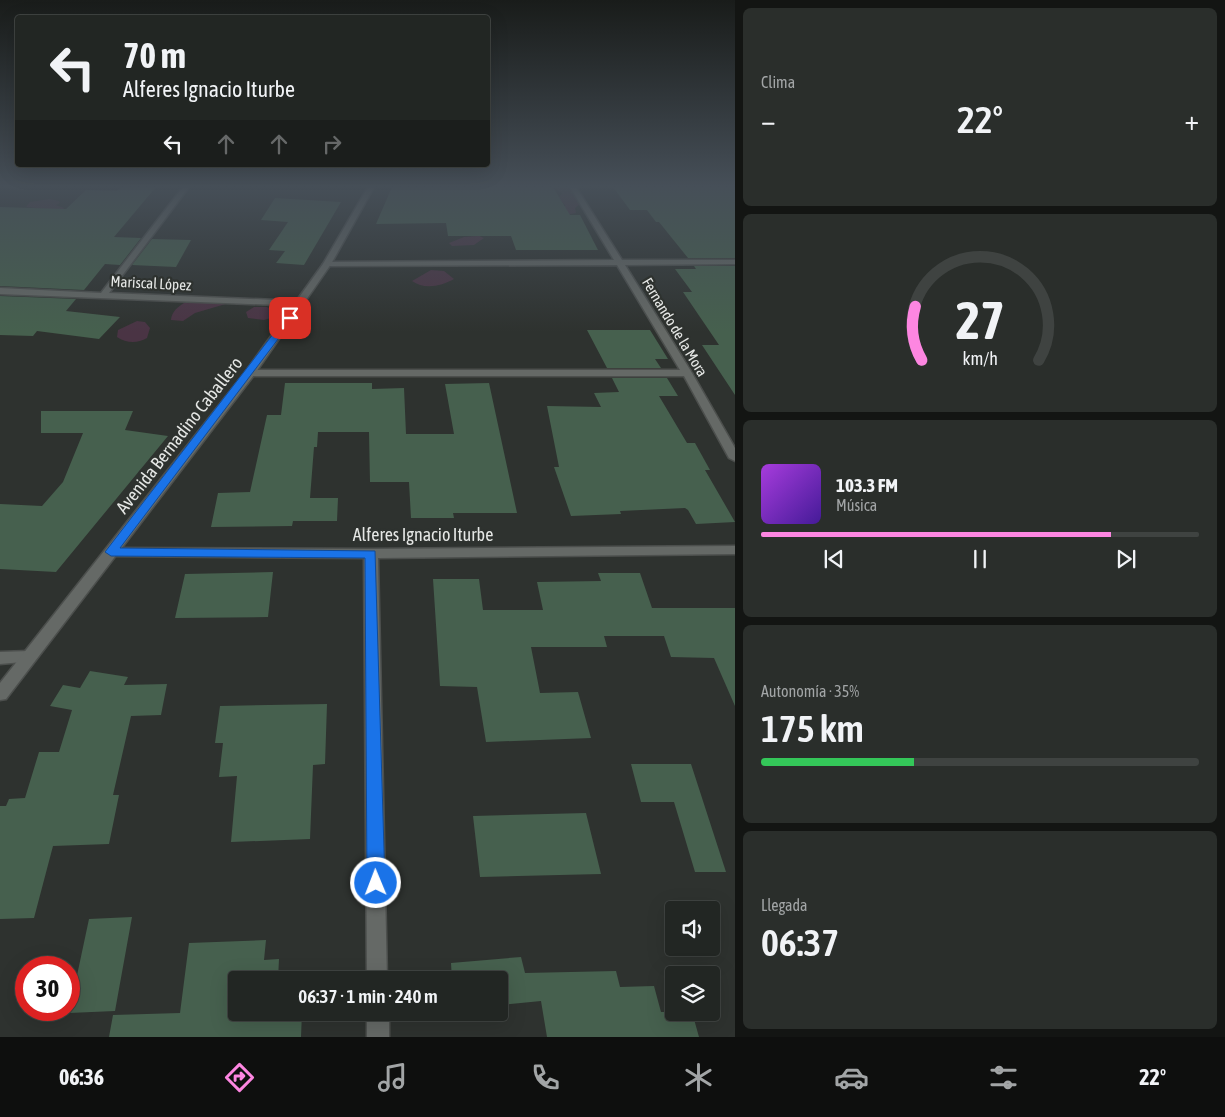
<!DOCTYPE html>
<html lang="es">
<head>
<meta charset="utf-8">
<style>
	:root { --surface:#222623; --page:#2a2e2b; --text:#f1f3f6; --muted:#a2a5a6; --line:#3f4341; --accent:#fd86e1 }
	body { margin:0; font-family:"Asap Condensed",sans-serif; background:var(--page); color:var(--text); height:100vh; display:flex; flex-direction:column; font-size:19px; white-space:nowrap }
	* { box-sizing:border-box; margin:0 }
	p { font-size:16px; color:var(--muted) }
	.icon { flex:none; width:28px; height:28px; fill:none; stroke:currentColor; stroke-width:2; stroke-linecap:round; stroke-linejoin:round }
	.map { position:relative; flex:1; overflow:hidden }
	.sheet { display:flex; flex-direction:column; gap:8px; padding:8px; background:#131513; width:490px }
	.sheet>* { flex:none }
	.guide { position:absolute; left:15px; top:15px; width:475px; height:152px; border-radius:5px; box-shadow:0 5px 20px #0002,0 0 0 1px var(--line); background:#222623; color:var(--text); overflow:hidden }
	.fabs { position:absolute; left:665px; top:901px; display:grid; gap:10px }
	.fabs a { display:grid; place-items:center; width:55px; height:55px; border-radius:5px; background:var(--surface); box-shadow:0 5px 20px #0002,0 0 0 1px var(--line); font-size:25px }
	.speed { position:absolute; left:15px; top:956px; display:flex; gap:10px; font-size:25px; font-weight:700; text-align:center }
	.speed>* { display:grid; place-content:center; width:65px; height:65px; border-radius:50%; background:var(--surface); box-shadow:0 5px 20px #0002,0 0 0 1px var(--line); line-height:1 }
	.speed .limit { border:8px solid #d22; background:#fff; color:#111 }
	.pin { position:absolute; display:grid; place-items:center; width:42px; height:42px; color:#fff; margin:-21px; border-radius:10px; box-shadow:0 2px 8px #0006 }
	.me { position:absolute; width:55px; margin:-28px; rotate:359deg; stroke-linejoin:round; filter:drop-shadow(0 0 4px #0008) }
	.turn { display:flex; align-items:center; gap:18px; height:105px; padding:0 25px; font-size:22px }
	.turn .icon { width:65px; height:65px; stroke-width:2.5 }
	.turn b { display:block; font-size:35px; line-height:42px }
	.lanes { display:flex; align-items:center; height:48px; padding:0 25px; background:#0003; justify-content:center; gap:25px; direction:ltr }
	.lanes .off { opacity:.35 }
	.big { font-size:38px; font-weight:600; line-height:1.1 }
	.sheet .tile { flex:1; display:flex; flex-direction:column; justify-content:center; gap:8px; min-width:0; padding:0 18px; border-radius:8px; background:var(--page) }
	.sheet .dial { align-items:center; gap:0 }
	.dial svg { height:130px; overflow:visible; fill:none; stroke:var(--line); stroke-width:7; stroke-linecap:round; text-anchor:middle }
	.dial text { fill:var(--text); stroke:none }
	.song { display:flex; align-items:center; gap:15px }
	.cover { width:60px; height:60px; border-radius:8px; background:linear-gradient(135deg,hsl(280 70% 55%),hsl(260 70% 35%)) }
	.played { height:5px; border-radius:2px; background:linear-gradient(90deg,var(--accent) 80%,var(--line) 80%) }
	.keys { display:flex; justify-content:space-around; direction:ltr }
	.heat { display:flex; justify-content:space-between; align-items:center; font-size:28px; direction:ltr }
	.charge { height:8px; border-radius:4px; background:linear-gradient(90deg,#34c759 35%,var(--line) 0) }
	.trip { position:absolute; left:228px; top:971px; width:280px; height:50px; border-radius:5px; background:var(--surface); box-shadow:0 5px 20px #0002,0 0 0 1px var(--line); font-weight:600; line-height:50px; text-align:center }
	.tabs { display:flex; height:80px; justify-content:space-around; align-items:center; background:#0e0f0e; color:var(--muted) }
	.tabs .icon { width:35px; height:35px }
	.tabs .active { color:var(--accent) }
	.tabs b { font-size:22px; color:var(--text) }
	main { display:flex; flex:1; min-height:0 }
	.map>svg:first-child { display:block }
</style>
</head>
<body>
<main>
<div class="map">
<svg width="735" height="1037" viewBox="0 0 735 1037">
	<rect width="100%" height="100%" fill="#2e322f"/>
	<!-- green -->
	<path fill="#4a3444" d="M554,187C566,187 582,186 585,200L575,208L576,213L565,215V205L558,198L562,194Z
		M50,199L59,201L60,203L56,205L64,208L59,214L47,209L26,207L30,202Z
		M479,236L484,238L474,245L452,246L449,243L464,237Z
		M431,270L444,271L454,279C442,286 424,290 412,281Z
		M214,296L229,300V303L195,313L183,321L171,320C172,303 200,295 214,296Z
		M254,307H267L274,311L271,318L264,320L248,318L246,312Z
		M137,321L145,322L150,328L147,338C137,344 126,343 117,337L118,330Z"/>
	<!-- building -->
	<path fill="#46604e" d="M121,187H156L114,237L141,238L120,265L105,264L84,290L0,286V207L66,209L86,190L117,191Z
		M392,187H553L570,215H580L598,250H516L511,236H448L446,223L376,224Z
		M613,187H735V258H688L659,222H656L647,210H630Z
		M275,198L341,202L304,265L276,263L285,251L269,250L288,222L261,220Z
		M152,239L191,240L176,267L132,265Z
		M694,266H735V395L702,345H719L683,292H692L675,269H696Z
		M0,296L76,299L66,311L120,317L99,339L37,331L33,336L0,335Z
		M587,330H650L668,359H655L661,368H607Z
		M612,378H667L678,396H659L687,443H695L710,470H705L735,522L696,524L688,510L685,508L620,511L621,514L571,516L554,467H559L547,406L601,407L594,393L619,392Z
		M285,383H372V389L404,388L406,434H454L445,384L489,383L517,513H453L454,518H411L409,482H370L369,432H318L317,447H314L310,498H338L337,521H293L292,526L211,527L218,493L250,492L267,415H281Z
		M41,411H133L125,430L168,436L56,572L0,569V504L42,506L63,482L83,433H41Z
		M273,572L268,617L175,618L185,574Z
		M598,573H640L652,608H735V706L714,658L671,657L664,636H604L607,647H531L540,693L578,692L591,738L486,742L477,687L440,686L433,579H479L483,610H543L537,582L601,581Z
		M90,671L128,677L124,685L167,684L161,715L131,716L113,795H119L109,844L53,846L34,918L0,919V806H6L9,799L25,798L39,752H59L72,710L50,706L63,685L80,688Z
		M327,704L325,764L313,765L310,839L231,842L237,776L219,777L223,743H215L220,706Z
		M631,764H691L726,872H695L674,802H641Z
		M586,813L601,874L480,877L473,816Z
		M132,917L115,1011L69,1013L89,919Z
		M266,940L264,960L279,959L278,980H236V1012H302L301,1037H109L113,1015L180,1013L189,943Z
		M521,957L525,973L616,971L620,987L654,986L661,1012H692L699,1037H547L541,1001L499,1005V980H452L451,963Z"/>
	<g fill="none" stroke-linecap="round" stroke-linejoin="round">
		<defs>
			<path id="street" d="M183,187H189L109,293L300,301L303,302V306L0,294V288L101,293Z
				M570,187H576L622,260H735V264L625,265L692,373L735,448V461L729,458L684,376H250L245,373L250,370H680L617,265L327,266L323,264L327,262L614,260Z
				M735,546V554L378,558L387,980H367L364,558L111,556L104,552L111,548L371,549Z
				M29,651L34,653L36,657L34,661L0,664V652Z
				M367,1012H389V1037H367Z"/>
			<path id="secondary" d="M368,187H374L331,264L254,375L6,699L0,700V683L246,371L323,264Z"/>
		</defs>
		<!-- street casing -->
		<use href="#street" stroke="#4c4f4d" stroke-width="3"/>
		<!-- secondary casing -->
		<use href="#secondary" stroke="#4c4f4d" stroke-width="3"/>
		<!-- street -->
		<use href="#street" fill="#656966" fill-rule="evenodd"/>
		<!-- secondary -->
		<use href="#secondary" fill="#656966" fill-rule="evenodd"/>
	</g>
	<!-- sky -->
	<linearGradient id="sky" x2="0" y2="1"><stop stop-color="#191c1a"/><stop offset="0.56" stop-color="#464f58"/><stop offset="1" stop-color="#464f58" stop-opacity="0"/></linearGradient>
	<rect width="735" height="332" fill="url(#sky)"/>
	<!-- route -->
	<path fill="#1a73e8" stroke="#114b97" d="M287,316L294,318L120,548L375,551L385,883L382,889L376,892L370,889L367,883L365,558L111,556L105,552Z"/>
	<g text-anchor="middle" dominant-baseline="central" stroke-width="4.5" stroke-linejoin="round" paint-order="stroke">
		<!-- far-street labels -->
		<g font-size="15" fill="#e5e7e5" stroke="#2e322f">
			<text transform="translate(151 283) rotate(3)">Mariscal López</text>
			<text transform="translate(675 327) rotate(59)">Fernando de la Mora</text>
		</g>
		<!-- street labels -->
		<g font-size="18" fill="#e5e7e5" stroke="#2e322f">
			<text transform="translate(179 435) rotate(-52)">Avenida Bernadino Caballero</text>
			<text x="423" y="534">Alferes Ignacio Iturbe</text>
		</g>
	</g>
</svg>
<div class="fabs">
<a><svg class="icon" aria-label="sound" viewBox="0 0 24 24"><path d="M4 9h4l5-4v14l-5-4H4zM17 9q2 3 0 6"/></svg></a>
<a><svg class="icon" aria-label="layers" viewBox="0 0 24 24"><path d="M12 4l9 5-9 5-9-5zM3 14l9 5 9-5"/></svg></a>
</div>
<div class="speed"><div class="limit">30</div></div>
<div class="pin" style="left:290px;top:318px;background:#d93025"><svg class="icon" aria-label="arrive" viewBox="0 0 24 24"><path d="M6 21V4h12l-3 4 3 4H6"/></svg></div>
<svg class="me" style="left:376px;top:883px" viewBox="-20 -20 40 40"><circle r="17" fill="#1a73e8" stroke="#fff" stroke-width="3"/><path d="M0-11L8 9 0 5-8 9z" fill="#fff"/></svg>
<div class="trip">06:37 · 1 min · 240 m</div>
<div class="guide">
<div class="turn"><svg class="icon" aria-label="left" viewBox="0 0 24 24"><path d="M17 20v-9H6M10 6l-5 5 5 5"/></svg><div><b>70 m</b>Alferes Ignacio Iturbe</div></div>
<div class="lanes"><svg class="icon" aria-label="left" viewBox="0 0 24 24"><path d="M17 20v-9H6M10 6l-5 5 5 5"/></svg><svg class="icon off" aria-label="ahead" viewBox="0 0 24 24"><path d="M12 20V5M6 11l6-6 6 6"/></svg><svg class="icon off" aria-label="ahead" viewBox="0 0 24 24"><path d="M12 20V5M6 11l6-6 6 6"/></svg><svg class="icon off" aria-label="right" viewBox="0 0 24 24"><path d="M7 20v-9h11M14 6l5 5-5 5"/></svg></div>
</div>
</div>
<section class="sheet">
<div class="tile"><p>Clima</p>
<div class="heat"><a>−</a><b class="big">22°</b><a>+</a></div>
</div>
<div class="tile dial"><svg viewBox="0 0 100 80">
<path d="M14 69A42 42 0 1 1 86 69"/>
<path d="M14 69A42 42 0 0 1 10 36" stroke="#fd86e1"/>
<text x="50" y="56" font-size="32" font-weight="700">27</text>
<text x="50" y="72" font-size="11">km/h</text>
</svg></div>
<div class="tile">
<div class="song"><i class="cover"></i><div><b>103.3 FM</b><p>Música</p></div></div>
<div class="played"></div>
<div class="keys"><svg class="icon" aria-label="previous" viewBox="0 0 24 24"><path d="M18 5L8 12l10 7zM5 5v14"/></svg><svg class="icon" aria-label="pause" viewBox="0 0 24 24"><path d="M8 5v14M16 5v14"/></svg><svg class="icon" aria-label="next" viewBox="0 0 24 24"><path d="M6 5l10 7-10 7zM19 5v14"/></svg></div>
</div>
<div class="tile"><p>Autonomía · 35%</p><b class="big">175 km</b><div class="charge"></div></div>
<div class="tile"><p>Llegada</p><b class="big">06:37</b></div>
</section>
</main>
<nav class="tabs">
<b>06:36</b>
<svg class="icon active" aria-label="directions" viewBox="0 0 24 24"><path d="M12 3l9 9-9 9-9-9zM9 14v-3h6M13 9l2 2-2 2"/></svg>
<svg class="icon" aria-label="music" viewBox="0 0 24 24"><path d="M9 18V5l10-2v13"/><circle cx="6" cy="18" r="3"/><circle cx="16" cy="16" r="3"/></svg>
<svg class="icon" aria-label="phone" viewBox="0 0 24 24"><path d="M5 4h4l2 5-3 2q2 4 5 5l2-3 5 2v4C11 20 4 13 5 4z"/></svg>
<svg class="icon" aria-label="climate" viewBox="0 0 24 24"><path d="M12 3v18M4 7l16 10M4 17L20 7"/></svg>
<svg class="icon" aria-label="car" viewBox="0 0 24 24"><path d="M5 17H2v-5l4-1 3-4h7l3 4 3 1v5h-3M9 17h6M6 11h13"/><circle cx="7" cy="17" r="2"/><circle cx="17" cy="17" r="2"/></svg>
<svg class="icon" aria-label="filters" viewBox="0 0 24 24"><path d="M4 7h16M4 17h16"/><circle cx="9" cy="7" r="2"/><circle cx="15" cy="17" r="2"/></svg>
<b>22°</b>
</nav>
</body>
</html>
